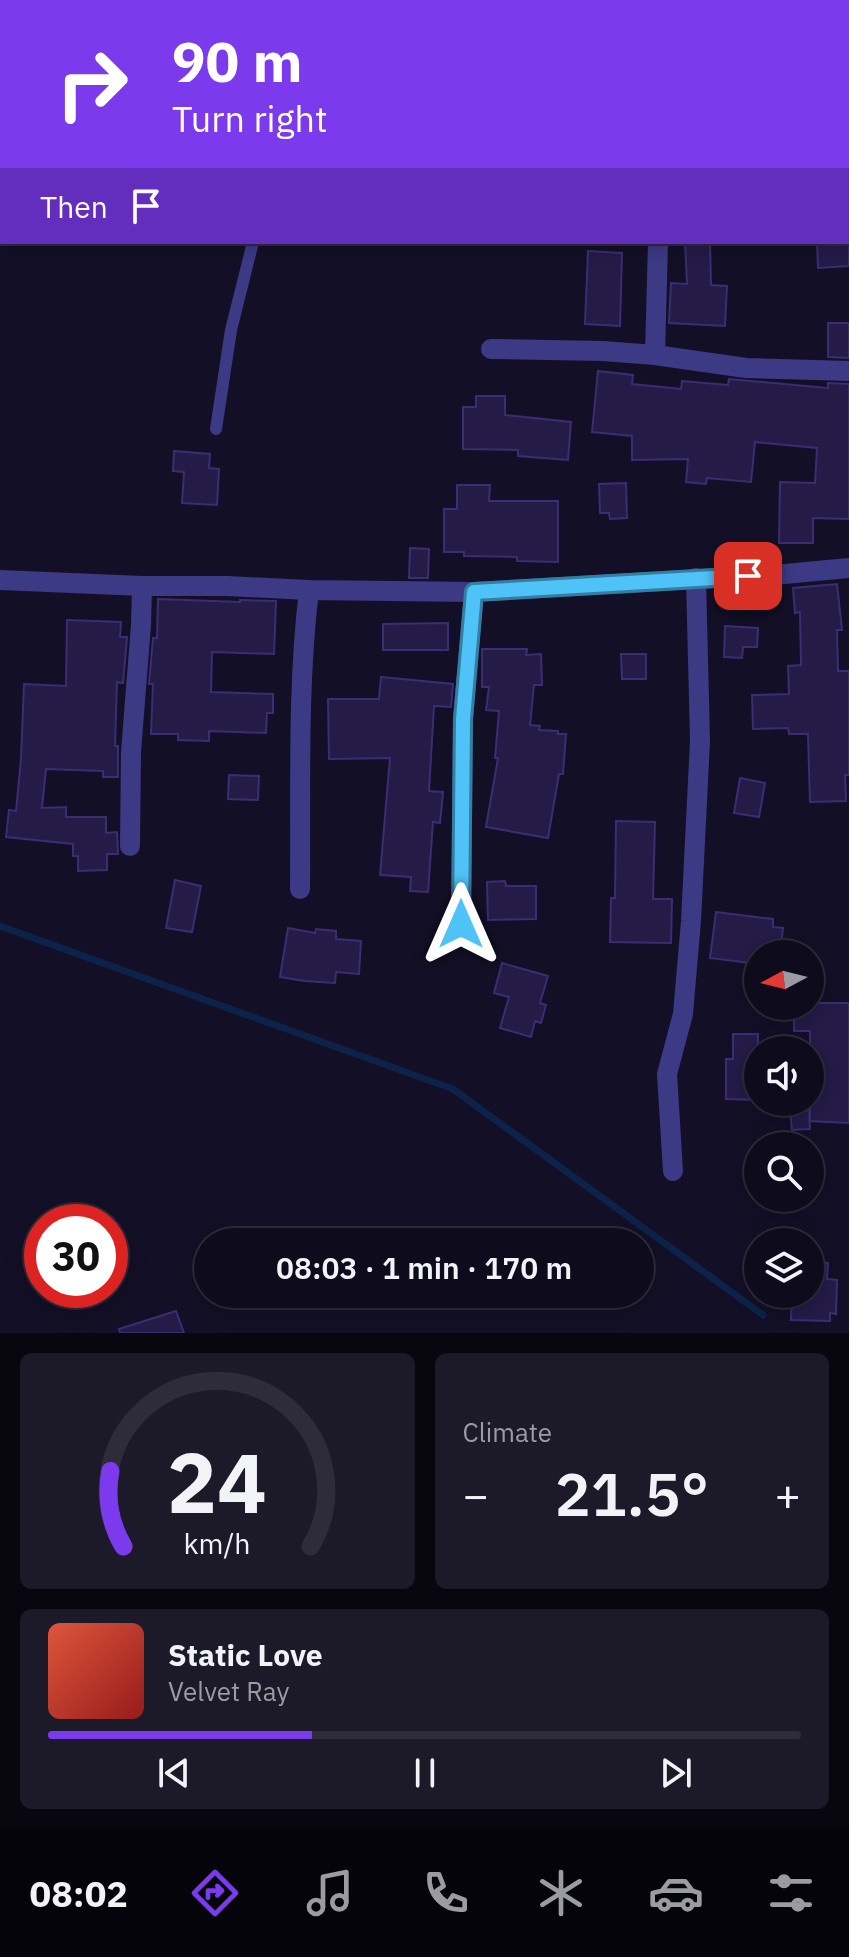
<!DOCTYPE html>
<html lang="en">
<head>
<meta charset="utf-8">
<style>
	:root { --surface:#0e0b1c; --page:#1c1929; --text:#f1f3f6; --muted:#9b9ba3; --line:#2e2b3b; --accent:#7c3aed }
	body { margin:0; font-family:"IBM Plex Sans",sans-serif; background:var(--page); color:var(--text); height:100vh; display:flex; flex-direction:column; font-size:30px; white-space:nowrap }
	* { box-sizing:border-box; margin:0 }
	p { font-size:26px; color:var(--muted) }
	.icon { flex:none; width:44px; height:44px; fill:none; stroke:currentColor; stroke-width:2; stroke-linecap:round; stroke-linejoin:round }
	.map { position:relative; height:1333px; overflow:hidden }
	.details { display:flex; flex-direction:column; gap:20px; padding:20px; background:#08060f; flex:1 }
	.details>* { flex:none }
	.top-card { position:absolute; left:0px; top:0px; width:850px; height:244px; box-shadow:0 4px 20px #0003,0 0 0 2px var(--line); background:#7c3aed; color:#fff; overflow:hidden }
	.needle { width:52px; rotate:263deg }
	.tools { position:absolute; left:744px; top:940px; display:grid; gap:16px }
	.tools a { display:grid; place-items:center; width:80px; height:80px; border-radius:50%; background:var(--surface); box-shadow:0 4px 20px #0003,0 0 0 2px var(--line); font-size:40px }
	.speed { position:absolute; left:24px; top:1204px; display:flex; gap:16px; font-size:40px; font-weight:700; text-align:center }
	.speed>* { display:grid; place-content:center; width:104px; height:104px; border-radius:50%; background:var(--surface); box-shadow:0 4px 20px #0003,0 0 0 2px var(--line); line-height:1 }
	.speed .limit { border:12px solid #d22; background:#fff; color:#111 }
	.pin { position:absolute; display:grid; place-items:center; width:68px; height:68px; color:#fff; margin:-34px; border-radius:16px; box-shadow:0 4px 12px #0006 }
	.me { position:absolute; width:88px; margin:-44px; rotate:0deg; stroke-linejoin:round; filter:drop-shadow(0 0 6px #0008) }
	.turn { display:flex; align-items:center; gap:28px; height:168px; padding:0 40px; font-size:36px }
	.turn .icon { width:104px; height:104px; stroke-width:2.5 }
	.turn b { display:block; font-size:56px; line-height:68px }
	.then { display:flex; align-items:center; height:76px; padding:0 40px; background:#0003; gap:16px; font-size:30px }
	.big { font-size:60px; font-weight:600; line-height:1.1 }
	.details .tile { flex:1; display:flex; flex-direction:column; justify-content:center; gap:12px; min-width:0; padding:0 28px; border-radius:12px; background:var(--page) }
	.details .dial { align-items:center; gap:0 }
	.dial svg { height:208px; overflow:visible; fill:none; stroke:var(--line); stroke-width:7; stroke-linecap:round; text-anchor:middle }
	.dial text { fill:var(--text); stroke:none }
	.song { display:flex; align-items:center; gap:24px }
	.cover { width:96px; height:96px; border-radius:12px; background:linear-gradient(135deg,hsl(10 70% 55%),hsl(0 70% 35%)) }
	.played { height:8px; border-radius:4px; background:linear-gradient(90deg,var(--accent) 35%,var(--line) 35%) }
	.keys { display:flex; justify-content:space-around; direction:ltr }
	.heat { display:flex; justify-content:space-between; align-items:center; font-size:44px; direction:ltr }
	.details .tiles { flex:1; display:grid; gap:20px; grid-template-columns:1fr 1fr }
	.tile:last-child { grid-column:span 2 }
	.trip { position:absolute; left:194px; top:1228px; width:460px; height:80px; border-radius:40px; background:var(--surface); box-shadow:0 4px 20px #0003,0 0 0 2px var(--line); font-weight:600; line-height:80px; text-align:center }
	.tab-bar { display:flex; height:128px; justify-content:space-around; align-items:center; background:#06040b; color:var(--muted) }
	.tab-bar .icon { width:56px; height:56px }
	.tab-bar .active { color:var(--accent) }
	.tab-bar b { font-size:36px; color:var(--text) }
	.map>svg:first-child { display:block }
</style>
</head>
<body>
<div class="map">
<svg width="849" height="1333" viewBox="0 0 849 1333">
	<rect width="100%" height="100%" fill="#130f26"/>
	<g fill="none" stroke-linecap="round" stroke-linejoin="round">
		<!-- stream -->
		<path stroke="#0c2248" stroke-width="7" d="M0,926L453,1089L763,1315"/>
	</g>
	<!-- building -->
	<path fill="#241b47" stroke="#3b2d73" stroke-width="2" d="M685,242H710L711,285L727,286L725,326L669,323L671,283L687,284Z
		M817,242H849V266L818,268Z
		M588,251L622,253L620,326L585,324Z
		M828,323H849V358L828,357Z
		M598,371L633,375L632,384L681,389L682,381L728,385L729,379L828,388V383L849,384V519L813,518V543H779L780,482L815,483L817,448L755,442L751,482L707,478L706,484L686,482L688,459L632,460V436L592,432Z
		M476,396H505V415L571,422L568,460L518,456V450L463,449V407H476Z
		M174,451L210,454L209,468L219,469L217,505L182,503L184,472L173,471Z
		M626,483L627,518L610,519L609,513H600L599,484Z
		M457,485H490L489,501H558V562L517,561V557L464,556V552H444V509H457Z
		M410,548L429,549L428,578H409Z
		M837,584L842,630H837L838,671H849V775H845L846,801L810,802L808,734H789L788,728L753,729L752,695L789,694L788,666L801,665L800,612L795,613L793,588Z
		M158,599L240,602V600L276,601L274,654L212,652L211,692L273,694V713H267L266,733L209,731V741L178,740V734H151L153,684H149L153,638H157Z
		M67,620L121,622L120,637H127L123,683L117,682L115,746H118V777H103V771L46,769L42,808L66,807V817H106V833L117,832L118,854H107V870L78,871V856H73V844L6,837L9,810L16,811L21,759L24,684L66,686Z
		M448,623V650H383V624Z
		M725,626L758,628L757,647H743L742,658L724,657Z
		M482,649H527L526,655L541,654L542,685H534L530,725L540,726L539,730L558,731V734H566L563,774H559L548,838L486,827L498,758H495L499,711L486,710L489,687H482Z
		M621,654H646V679H622Z
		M381,677L453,684L451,707L434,706L429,791L443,792L440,823L433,822L428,892L410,891L411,877L380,875L390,758L329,759L328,699H379Z
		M229,775L259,776L258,800L228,799Z
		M740,778L765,783L759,817L734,813Z
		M616,821L655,822L653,899H672L671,943L610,942L611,898H615Z
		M175,880L201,886L192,932L166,928Z
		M505,881L506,886H536V919L488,920L487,882Z
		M716,912L773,919V927L783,928L780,954H758V964L710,958Z
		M288,928L315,933L316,929L336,931V939L361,941L359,974L336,972L335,983L304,981L280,977Z
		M502,963L548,976L540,1003L546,1005L541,1023L535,1021L531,1037L500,1028L509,997L494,993Z
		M810,1003H849V1123L810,1121V1031H794V1006H810Z
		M733,1034H758V1100L726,1099V1059H733Z
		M809,1110L810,1129L792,1130L790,1111Z
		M810,1262L828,1263L827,1279L837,1280L836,1314L830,1313V1321L791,1320L792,1294H810Z
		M176,1311L184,1333H120L119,1329Z"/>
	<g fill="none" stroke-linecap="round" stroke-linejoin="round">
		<!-- service -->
		<path stroke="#3d3a85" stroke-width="12" d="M216,429L231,330L253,242"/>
		<!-- minor -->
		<path stroke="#3d3a85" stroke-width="20" d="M303,0V2
			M848,6H849
			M0,49H2
			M658,242L655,355L746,368L849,371
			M491,349L603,351L655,355
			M0,580L142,586H227L309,590L474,592L774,575L849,568
			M130,846L131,752L141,625L142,586
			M300,889C301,789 297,689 309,590
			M461,924L463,719L474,592
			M673,1171L667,1074L683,1014L691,921L700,741L696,578"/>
	</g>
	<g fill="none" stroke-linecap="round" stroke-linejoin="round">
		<defs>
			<path id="route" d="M461,924L463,719L474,592L748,576"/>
		</defs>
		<!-- route casing -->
		<use href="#route" stroke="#337fa1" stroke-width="20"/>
		<!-- route -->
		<use href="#route" stroke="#4fc3f7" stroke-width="14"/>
	</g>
</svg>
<div class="tools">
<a><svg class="needle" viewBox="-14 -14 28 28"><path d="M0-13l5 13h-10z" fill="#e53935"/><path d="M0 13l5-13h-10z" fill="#9b9ba3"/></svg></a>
<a><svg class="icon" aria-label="sound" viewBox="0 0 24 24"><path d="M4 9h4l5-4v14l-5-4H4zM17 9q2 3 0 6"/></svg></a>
<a><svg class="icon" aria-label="search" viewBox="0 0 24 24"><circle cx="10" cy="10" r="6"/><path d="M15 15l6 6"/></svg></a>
<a><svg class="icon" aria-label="layers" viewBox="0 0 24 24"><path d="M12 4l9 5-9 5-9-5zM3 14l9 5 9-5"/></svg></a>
</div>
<div class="speed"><div class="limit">30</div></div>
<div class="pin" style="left:748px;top:576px;background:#d93025"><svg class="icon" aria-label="arrive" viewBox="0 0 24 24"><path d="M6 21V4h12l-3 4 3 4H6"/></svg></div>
<svg class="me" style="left:461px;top:924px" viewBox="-20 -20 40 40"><path d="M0-17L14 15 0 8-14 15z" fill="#4fc3f7" stroke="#fff" stroke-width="4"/></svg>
<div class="trip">08:03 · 1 min · 170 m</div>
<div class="top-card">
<div class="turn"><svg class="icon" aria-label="right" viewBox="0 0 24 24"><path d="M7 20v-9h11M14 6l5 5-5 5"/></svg><div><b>90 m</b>Turn right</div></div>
<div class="then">Then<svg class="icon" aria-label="arrive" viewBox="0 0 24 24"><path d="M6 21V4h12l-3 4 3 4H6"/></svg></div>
</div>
</div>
<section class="details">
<div class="tiles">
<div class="tile dial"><svg viewBox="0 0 100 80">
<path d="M14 69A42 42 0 1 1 86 69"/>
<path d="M14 69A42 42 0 0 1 9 40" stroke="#7c3aed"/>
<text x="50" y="56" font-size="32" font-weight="700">24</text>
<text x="50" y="72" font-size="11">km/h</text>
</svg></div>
<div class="tile"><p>Climate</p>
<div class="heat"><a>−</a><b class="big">21.5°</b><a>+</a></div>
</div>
<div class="tile">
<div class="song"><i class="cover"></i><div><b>Static Love</b><p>Velvet Ray</p></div></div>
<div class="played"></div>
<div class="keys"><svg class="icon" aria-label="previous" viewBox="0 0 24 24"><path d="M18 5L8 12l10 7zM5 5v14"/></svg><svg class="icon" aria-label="pause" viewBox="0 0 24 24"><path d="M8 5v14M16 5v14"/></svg><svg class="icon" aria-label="next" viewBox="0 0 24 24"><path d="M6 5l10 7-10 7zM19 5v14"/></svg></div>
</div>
</div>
</section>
<nav class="tab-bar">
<b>08:02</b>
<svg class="icon active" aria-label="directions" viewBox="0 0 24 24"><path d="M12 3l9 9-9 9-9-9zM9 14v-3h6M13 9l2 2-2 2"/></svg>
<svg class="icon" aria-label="music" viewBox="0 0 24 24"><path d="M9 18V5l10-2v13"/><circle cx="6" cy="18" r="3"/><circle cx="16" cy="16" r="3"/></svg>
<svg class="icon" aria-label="phone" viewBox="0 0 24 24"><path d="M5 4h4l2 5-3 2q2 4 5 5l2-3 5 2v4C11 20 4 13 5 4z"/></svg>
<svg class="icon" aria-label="climate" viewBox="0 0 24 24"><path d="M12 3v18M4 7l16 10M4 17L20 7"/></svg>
<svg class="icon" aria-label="car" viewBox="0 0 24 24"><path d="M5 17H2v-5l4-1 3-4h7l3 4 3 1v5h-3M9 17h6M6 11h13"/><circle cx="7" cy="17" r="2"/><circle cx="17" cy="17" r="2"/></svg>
<svg class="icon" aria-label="filters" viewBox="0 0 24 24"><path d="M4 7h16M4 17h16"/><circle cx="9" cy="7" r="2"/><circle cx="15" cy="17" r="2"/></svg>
</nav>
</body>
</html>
